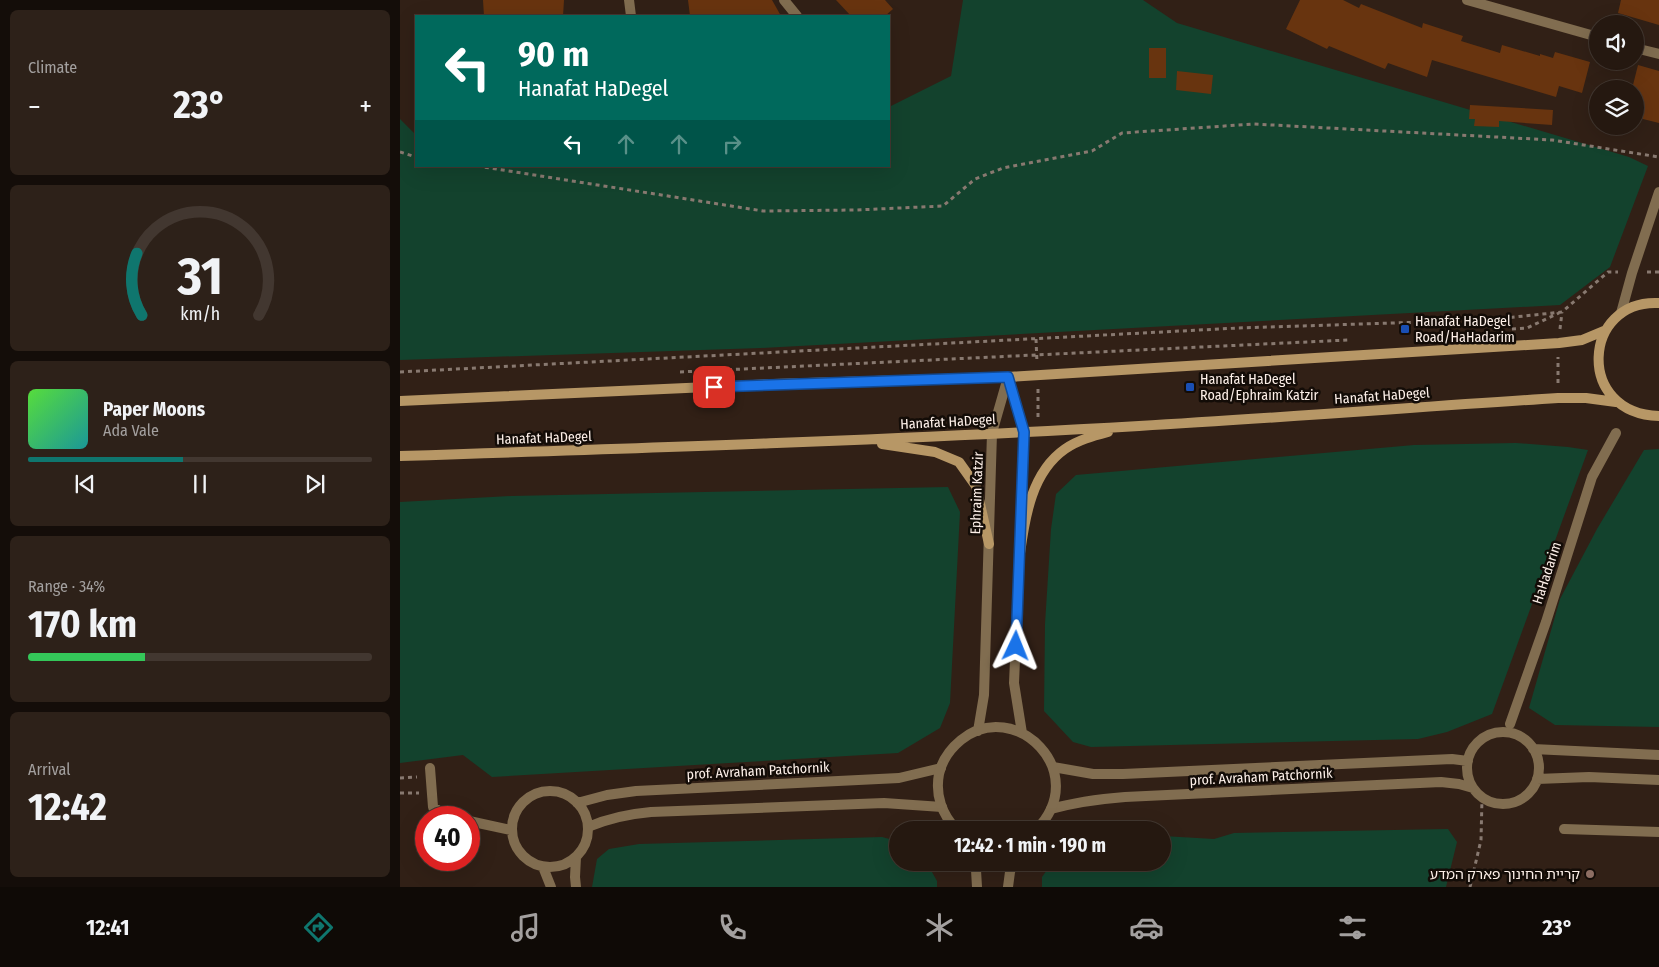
<!DOCTYPE html>
<html lang="en">
<head>
<meta charset="utf-8">
<style>
	:root { --surface:#251810; --page:#2d2119; --text:#f1f3f6; --muted:#a3a09f; --line:#423730; --accent:#0f766e }
	body { margin:0; font-family:"Fira Sans Condensed","Noto Sans Hebrew",sans-serif; background:var(--page); color:var(--text); height:100vh; display:flex; flex-direction:column; font-size:19px; white-space:nowrap }
	* { box-sizing:border-box; margin:0 }
	p { font-size:16px; color:var(--muted) }
	.icon { flex:none; width:28px; height:28px; fill:none; stroke:currentColor; stroke-width:2; stroke-linecap:round; stroke-linejoin:round }
	.map { position:relative; flex:1; overflow:hidden }
	.drawer { display:flex; flex-direction:column; gap:10px; padding:10px; background:#140d09; width:400px }
	.drawer>* { flex:none }
	.top-card { position:absolute; left:15px; top:15px; width:475px; height:152px; border-radius:0px; box-shadow:0 5px 20px #0002,0 0 0 1px var(--line); background:#00695c; color:#fff; overflow:hidden }
	.tools { position:absolute; left:1189px; top:15px; display:grid; gap:10px }
	.tools a { display:grid; place-items:center; width:55px; height:55px; border-radius:50%; background:var(--surface); box-shadow:0 5px 20px #0002,0 0 0 1px var(--line); font-size:25px }
	.speed { position:absolute; left:15px; top:806px; display:flex; gap:10px; font-size:25px; font-weight:700; text-align:center }
	.speed>* { display:grid; place-content:center; width:65px; height:65px; border-radius:50%; background:var(--surface); box-shadow:0 5px 20px #0002,0 0 0 1px var(--line); line-height:1 }
	.speed .limit { border:8px solid #d22; background:#fff; color:#111 }
	.pin { position:absolute; display:grid; place-items:center; width:42px; height:42px; color:#fff; margin:-21px; border-radius:10px; box-shadow:0 2px 8px #0006 }
	.me { position:absolute; width:55px; margin:-28px; rotate:2deg; stroke-linejoin:round; filter:drop-shadow(0 0 4px #0008) }
	.turn { display:flex; align-items:center; gap:18px; height:105px; padding:0 20px; font-size:22px }
	.turn .icon { width:65px; height:65px; stroke-width:2.5 }
	.turn b { display:block; font-size:35px; line-height:42px }
	.lanes { display:flex; align-items:center; height:48px; padding:0 20px; background:#0003; justify-content:center; gap:25px; direction:ltr }
	.lanes .off { opacity:.35 }
	.big { font-size:38px; font-weight:700; line-height:1.1 }
	.drawer .tile { flex:1; display:flex; flex-direction:column; justify-content:center; gap:8px; min-width:0; padding:0 18px; border-radius:8px; background:var(--page) }
	.drawer .dial { align-items:center; gap:0 }
	.dial svg { height:130px; overflow:visible; fill:none; stroke:var(--line); stroke-width:7; stroke-linecap:round; text-anchor:middle }
	.dial text { fill:var(--text); stroke:none }
	.song { display:flex; align-items:center; gap:15px }
	.cover { width:60px; height:60px; border-radius:8px; background:linear-gradient(135deg,hsl(110 70% 55%),hsl(180 70% 35%)) }
	.played { height:5px; border-radius:2px; background:linear-gradient(90deg,var(--accent) 45%,var(--line) 45%) }
	.keys { display:flex; justify-content:space-around; direction:ltr }
	.heat { display:flex; justify-content:space-between; align-items:center; font-size:28px; direction:ltr }
	.charge { height:8px; border-radius:4px; background:linear-gradient(90deg,#34c759 34%,var(--line) 0) }
	.trip { position:absolute; left:489px; top:821px; width:282px; height:50px; border-radius:25px; background:var(--surface); box-shadow:0 5px 20px #0002,0 0 0 1px var(--line); font-weight:700; line-height:50px; text-align:center }
	.menu { display:flex; height:80px; justify-content:space-around; align-items:center; background:#0f0a06; color:var(--muted) }
	.menu .icon { width:35px; height:35px }
	.menu .selected { color:var(--accent) }
	.menu b { font-size:22px; color:var(--text) }
	main { display:flex; flex:1; min-height:0 }
	.map>svg:first-child { display:block }
</style>
</head>
<body>
<main>
<section class="drawer">
<div class="tile"><p>Climate</p>
<div class="heat"><a>−</a><b class="big">23°</b><a>+</a></div>
</div>
<div class="tile dial"><svg viewBox="0 0 100 80">
<path d="M14 69A42 42 0 1 1 86 69"/>
<path d="M14 69A42 42 0 0 1 11 31" stroke="#0f766e"/>
<text x="50" y="56" font-size="32" font-weight="700">31</text>
<text x="50" y="72" font-size="11">km/h</text>
</svg></div>
<div class="tile">
<div class="song"><i class="cover"></i><div><b>Paper Moons</b><p>Ada Vale</p></div></div>
<div class="played"></div>
<div class="keys"><svg class="icon" aria-label="previous" viewBox="0 0 24 24"><path d="M18 5L8 12l10 7zM5 5v14"/></svg><svg class="icon" aria-label="pause" viewBox="0 0 24 24"><path d="M8 5v14M16 5v14"/></svg><svg class="icon" aria-label="next" viewBox="0 0 24 24"><path d="M6 5l10 7-10 7zM19 5v14"/></svg></div>
</div>
<div class="tile"><p>Range · 34%</p><b class="big">170 km</b><div class="charge"></div></div>
<div class="tile"><p>Arrival</p><b class="big">12:42</b></div>
</section>
<div class="map">
<svg width="1259" height="887" viewBox="0 0 1259 887">
	<rect width="100%" height="100%" fill="#312016"/>
	<!-- green -->
	<path fill="#13422d" d="M563,0H743L777,23L1229,157L1248,166L1210,267L1160,305L361,348L0,360V119L14,133L16,134V166H489V107L551,76Z
		M1116,443L1168,447L1188,450L1092,714L1047,732L1018,739L691,747L673,742L644,711L645,624L651,529L656,494L676,475L1014,445Z
		M1259,449V727L1155,725L1129,708L1160,599L1197,529L1244,450Z
		M548,487L560,512L550,703L540,728L498,753L92,777L63,755L0,763V502L111,496Z
		M1048,829L1057,842L1046,887H642V877L652,863L762,862L763,836L814,839L834,833Z
		M482,837L497,841L498,862L527,863L537,881V887H192L197,859L209,849L239,844Z"/>
	<!-- building -->
	<path fill="#68340f" d="M83,0H164L163,16H84Z
		M288,0H372L381,16H290Z
		M436,0H485L493,9L485,16H451Z
		M900,0H943L959,8L961,4L1022,28L1023,23L1063,36L1061,41L1100,53L1102,45L1140,56V54L1153,58L1155,52L1190,62L1182,93L1159,86L1156,97L1032,60L1027,77L988,63L985,69L929,46L927,49L886,29Z
		M1221,0H1259V25L1218,13Z
		M749,48H766V78H749Z
		M1238,65L1259,71V123L1235,117V89H1232Z
		M777,71L813,75L811,94L776,90Z
		M1070,105L1153,110L1152,125L1099,121V127L1074,126L1075,119H1069Z"/>
	<g fill="none" stroke-linecap="round" stroke-linejoin="round">
		<!-- path -->
		<path stroke="#887970" stroke-width="3" stroke-dasharray="4 4" stroke-linecap="butt" d="M0,152L16,157
			M77,166L363,211L456,210L543,206L575,179L603,168L692,151L722,133L854,124L1152,140L1259,157
			M1247,272H1259
			M1112,329L1127,328L1159,313
			M1160,329L1162,312
			M636,339L637,363
			M0,372L838,328L1086,320L1162,312L1208,272H1218
			M280,372L948,340
			M1158,383V357
			M638,389V418
			M0,778L17,777
			M0,793H19
			M1070,887L1081,840L1082,799"/>
		<!-- service -->
		<path stroke="#816d50" stroke-width="10" d="M229,0L231,16
			M384,0L397,16
			M1164,829L1259,832"/>
		<!-- pedestrian -->
		<path stroke="#816d50" stroke-width="10" d="M1110,724L1146,622L1192,477L1216,433"/>
		<!-- minor -->
		<path stroke="#816d50" stroke-width="10" d="M1067,0L1198,37
			M1235,48L1259,54
			M1067 768a36 36 0 1 1 72 0a36 36 0 1 1-72 0Z
			M1133,749L1259,755
			M653,767L693,774H723L1052,759L1068,761
			M30,768L33,807L42,813L56,818
			M1137,779L1189,777L1259,780
			M112 829a38 38 0 1 1 76 0a38 38 0 1 1-76 0Z
			M177,803L207,795L236,791L499,778L541,768
			M651,809C676,802 700,799 725,797L1041,782L1059,784L1073,788
			M69,821L111,830
			M188,827C209,818 228,814 251,812L484,803L542,807
			M176,857L175,877L176,887
			M143,867L151,887"/>
		<!-- tertiary -->
		<path stroke="#816d50" stroke-width="10" d="M1221,313L1232,273L1259,192
			M608,377L624,432L621,529
			M620,546L614,683L622,733
			M578,731L584,695L592,433L608,377
			M557,830C542,815 535,795 539,774C542,760 550,749 561,740C615,696 693,773 636,830
			M574,862L576,870L577,887
			M608,887L610,872L613,862"/>
		<!-- secondary -->
		<path stroke="#b79766" stroke-width="10" d="M1259,303C1182,299 1175,414 1259,416
			M0,401L374,384L608,377L1159,343L1182,340L1206,330
			M482,444L535,452L559,462L576,486L589,544
			M0,456C247,448 493,440 739,426C879,418 1018,407 1158,398H1186L1216,402
			M620,553C625,516 632,472 665,449C678,440 693,436 708,432"/>
	</g>
	<g fill="none" stroke-linecap="round" stroke-linejoin="round">
		<defs>
			<path id="route" d="M314,387L608,377L624,432L616,646"/>
		</defs>
		<!-- route casing -->
		<use href="#route" stroke="#114b97" stroke-width="12"/>
		<!-- route -->
		<use href="#route" stroke="#1a73e8" stroke-width="9"/>
	</g>
	<!-- markers -->
	<g fill="#1a4fb4" stroke="#130c07" stroke-width="2">
		<rect x="1000" y="324" width="10" height="10" rx="2.5"/>
		<rect x="785" y="382" width="10" height="10" rx="2.5"/>
	</g>
	<circle fill="#8d6e63" stroke="#130c07" stroke-width="2" cx="1190" cy="874" r="5"/>
	<g text-anchor="middle" dominant-baseline="central" stroke-width="5" stroke-linejoin="round" paint-order="stroke">
		<!-- poi labels -->
		<g font-size="14" fill="#fdf0e9" stroke="#130c07" text-anchor="start">
			<text x="1015" y="321">Hanafat HaDegel<tspan x="1015" dy="16">Road/HaHadarim</tspan></text>
			<text x="800" y="379">Hanafat HaDegel<tspan x="800" dy="16">Road/Ephraim Katzir</tspan></text>
			<text x="1180" y="874" text-anchor="end">קריית החינוך פארק המדע</text>
		</g>
		<!-- street labels -->
		<g font-size="14" fill="#fdf0e9" stroke="#130c07">
			<text transform="translate(982 396) rotate(-4)">Hanafat HaDegel</text>
			<text transform="translate(548 422) rotate(-3)">Hanafat HaDegel</text>
			<text transform="translate(144 438) rotate(-2)">Hanafat HaDegel</text>
			<text transform="translate(577 493) rotate(-88)">Ephraim Katzir</text>
			<text transform="translate(1147 573) rotate(-72)">HaHadarim</text>
			<text transform="translate(358 771) rotate(-3)">prof. Avraham Patchornik</text>
			<text transform="translate(861 777) rotate(-3)">prof. Avraham Patchornik</text>
		</g>
	</g>
</svg>
<div class="tools">
<a><svg class="icon" aria-label="sound" viewBox="0 0 24 24"><path d="M4 9h4l5-4v14l-5-4H4zM17 9q2 3 0 6"/></svg></a>
<a><svg class="icon" aria-label="layers" viewBox="0 0 24 24"><path d="M12 4l9 5-9 5-9-5zM3 14l9 5 9-5"/></svg></a>
</div>
<div class="speed"><div class="limit">40</div></div>
<div class="pin" style="left:314px;top:387px;background:#d93025"><svg class="icon" aria-label="arrive" viewBox="0 0 24 24"><path d="M6 21V4h12l-3 4 3 4H6"/></svg></div>
<svg class="me" style="left:616px;top:646px" viewBox="-20 -20 40 40"><path d="M0-17L14 15 0 8-14 15z" fill="#1a73e8" stroke="#fff" stroke-width="4"/></svg>
<div class="trip">12:42 · 1 min · 190 m</div>
<div class="top-card">
<div class="turn"><svg class="icon" aria-label="left" viewBox="0 0 24 24"><path d="M17 20v-9H6M10 6l-5 5 5 5"/></svg><div><b>90 m</b>Hanafat HaDegel</div></div>
<div class="lanes"><svg class="icon" aria-label="left" viewBox="0 0 24 24"><path d="M17 20v-9H6M10 6l-5 5 5 5"/></svg><svg class="icon off" aria-label="ahead" viewBox="0 0 24 24"><path d="M12 20V5M6 11l6-6 6 6"/></svg><svg class="icon off" aria-label="ahead" viewBox="0 0 24 24"><path d="M12 20V5M6 11l6-6 6 6"/></svg><svg class="icon off" aria-label="right" viewBox="0 0 24 24"><path d="M7 20v-9h11M14 6l5 5-5 5"/></svg></div>
</div>
</div>
</main>
<nav class="menu">
<b>12:41</b>
<svg class="icon selected" aria-label="directions" viewBox="0 0 24 24"><path d="M12 3l9 9-9 9-9-9zM9 14v-3h6M13 9l2 2-2 2"/></svg>
<svg class="icon" aria-label="music" viewBox="0 0 24 24"><path d="M9 18V5l10-2v13"/><circle cx="6" cy="18" r="3"/><circle cx="16" cy="16" r="3"/></svg>
<svg class="icon" aria-label="phone" viewBox="0 0 24 24"><path d="M5 4h4l2 5-3 2q2 4 5 5l2-3 5 2v4C11 20 4 13 5 4z"/></svg>
<svg class="icon" aria-label="climate" viewBox="0 0 24 24"><path d="M12 3v18M4 7l16 10M4 17L20 7"/></svg>
<svg class="icon" aria-label="car" viewBox="0 0 24 24"><path d="M5 17H2v-5l4-1 3-4h7l3 4 3 1v5h-3M9 17h6M6 11h13"/><circle cx="7" cy="17" r="2"/><circle cx="17" cy="17" r="2"/></svg>
<svg class="icon" aria-label="filters" viewBox="0 0 24 24"><path d="M4 7h16M4 17h16"/><circle cx="9" cy="7" r="2"/><circle cx="15" cy="17" r="2"/></svg>
<b>23°</b>
</nav>
</body>
</html>
